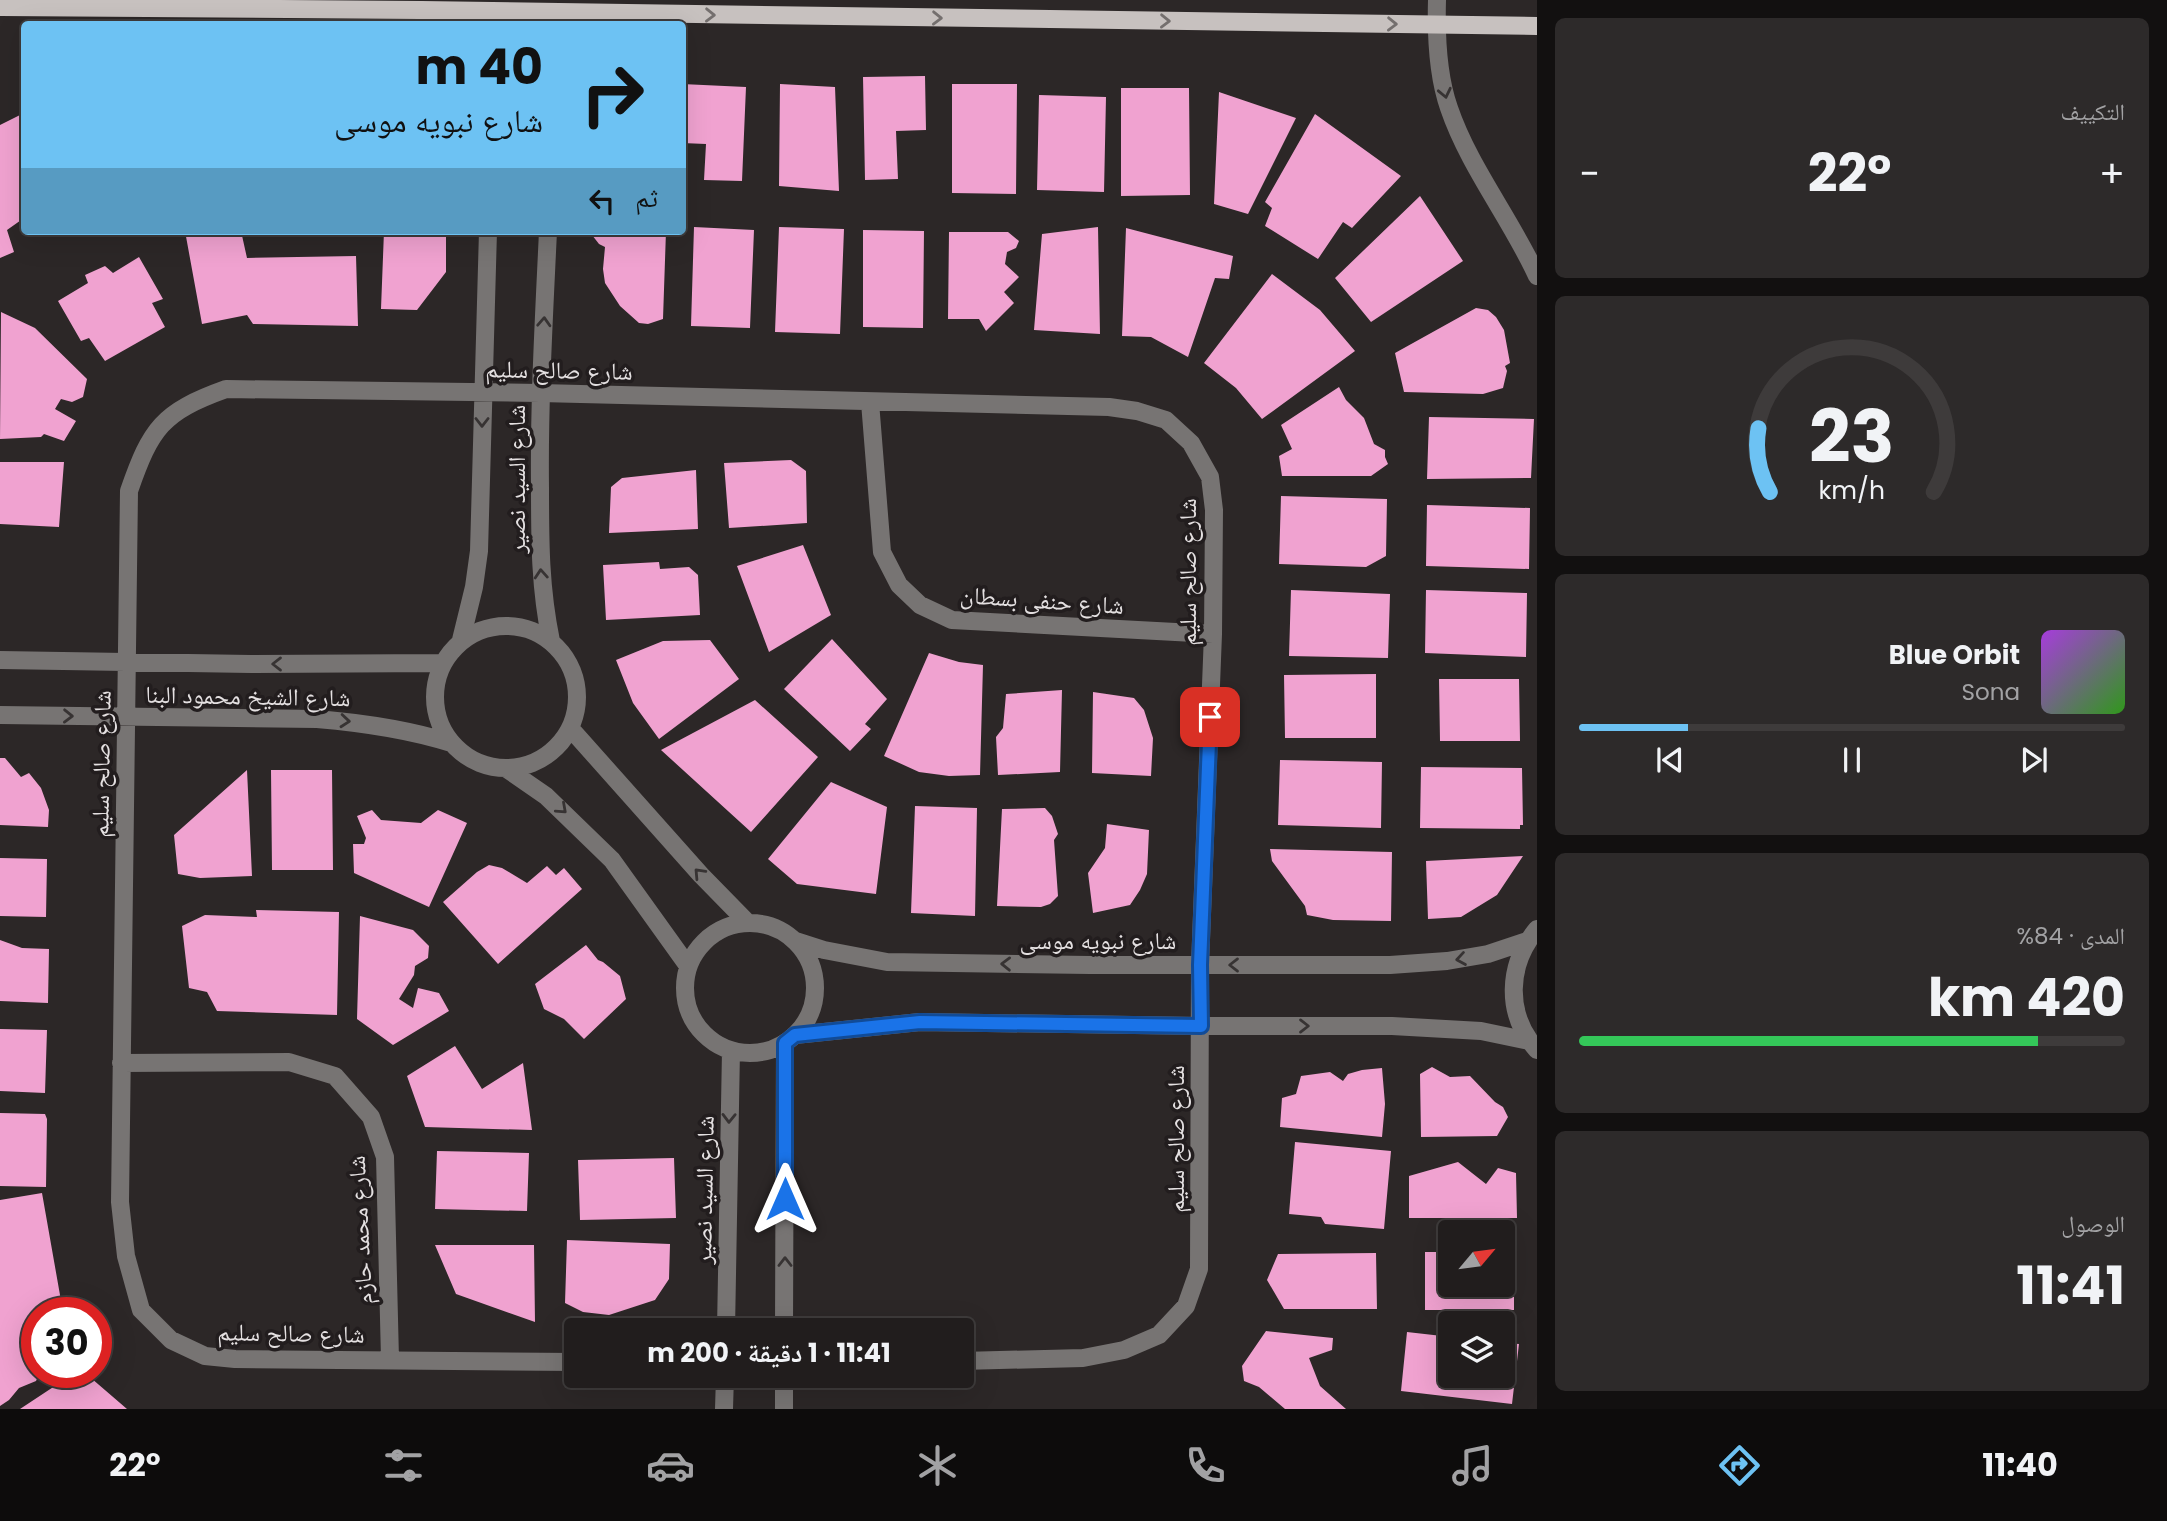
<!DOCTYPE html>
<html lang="ar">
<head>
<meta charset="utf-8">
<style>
	:root { --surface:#211d1d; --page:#2d2a2a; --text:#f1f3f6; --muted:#a2a2a4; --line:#3e3b3b; --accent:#6dc2f3 }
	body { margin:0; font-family:Poppins,"Noto Naskh Arabic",sans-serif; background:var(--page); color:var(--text); direction:rtl; height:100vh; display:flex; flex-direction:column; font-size:26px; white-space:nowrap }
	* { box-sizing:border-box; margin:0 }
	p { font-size:23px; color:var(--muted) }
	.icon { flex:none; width:38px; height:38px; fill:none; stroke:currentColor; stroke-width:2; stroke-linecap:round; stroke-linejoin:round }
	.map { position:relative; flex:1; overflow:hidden; direction:ltr }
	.details { display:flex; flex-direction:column; gap:18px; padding:18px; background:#121010; width:630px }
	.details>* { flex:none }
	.guide { position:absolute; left:21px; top:21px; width:665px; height:214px; border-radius:7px; box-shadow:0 7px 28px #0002,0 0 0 2px var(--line); direction:rtl; background:#6dc2f3; color:#111; overflow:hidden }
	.needle { width:46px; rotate:61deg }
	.tools { position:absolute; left:1438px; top:1220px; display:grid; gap:14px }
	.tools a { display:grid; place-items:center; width:77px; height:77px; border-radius:7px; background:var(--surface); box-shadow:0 7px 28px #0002,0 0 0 2px var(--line); font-size:35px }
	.speed { position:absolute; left:21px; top:1297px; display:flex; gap:14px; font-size:35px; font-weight:700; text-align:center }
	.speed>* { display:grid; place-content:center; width:91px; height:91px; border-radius:50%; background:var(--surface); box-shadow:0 7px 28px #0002,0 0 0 2px var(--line); line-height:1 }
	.speed .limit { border:10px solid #d22; background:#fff; color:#111 }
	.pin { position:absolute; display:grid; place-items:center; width:60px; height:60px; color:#fff; margin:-30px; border-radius:14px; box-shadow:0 4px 10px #0006 }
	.me { position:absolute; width:77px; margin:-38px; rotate:0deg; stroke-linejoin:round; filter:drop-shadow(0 0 5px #0008) }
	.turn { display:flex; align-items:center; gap:24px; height:147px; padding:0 28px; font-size:32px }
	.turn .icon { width:91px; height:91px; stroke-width:2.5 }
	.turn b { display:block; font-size:49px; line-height:60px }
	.then { display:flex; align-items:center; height:66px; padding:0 28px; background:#0003; gap:14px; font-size:26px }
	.big { font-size:52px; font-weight:700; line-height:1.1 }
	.details .widget { flex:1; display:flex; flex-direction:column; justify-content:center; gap:10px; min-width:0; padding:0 24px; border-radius:10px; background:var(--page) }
	.details .dial { align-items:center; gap:0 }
	.dial svg { height:182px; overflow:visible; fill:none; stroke:var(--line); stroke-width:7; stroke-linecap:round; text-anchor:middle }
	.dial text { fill:var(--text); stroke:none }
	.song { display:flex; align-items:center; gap:21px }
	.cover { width:84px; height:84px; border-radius:10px; background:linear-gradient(135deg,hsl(280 70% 55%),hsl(110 70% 35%)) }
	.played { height:7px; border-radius:4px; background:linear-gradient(90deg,var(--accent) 20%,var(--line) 20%) }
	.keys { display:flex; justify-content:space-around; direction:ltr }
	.heat { display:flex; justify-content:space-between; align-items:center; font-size:38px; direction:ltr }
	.charge { height:10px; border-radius:5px; background:linear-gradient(90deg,#34c759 84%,var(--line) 0) }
	.trip { position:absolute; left:564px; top:1318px; width:410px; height:70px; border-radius:7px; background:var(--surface); box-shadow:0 7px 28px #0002,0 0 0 2px var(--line); font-weight:700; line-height:70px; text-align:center; direction:rtl }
	.menu { display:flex; height:112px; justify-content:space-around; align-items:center; background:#0d0c0c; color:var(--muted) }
	.menu .icon { width:49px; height:49px }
	.menu .active { color:var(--accent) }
	.menu b { font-size:32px; color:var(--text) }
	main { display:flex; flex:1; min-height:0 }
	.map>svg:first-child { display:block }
</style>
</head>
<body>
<main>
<section class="details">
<div class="widget"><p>التكييف</p>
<div class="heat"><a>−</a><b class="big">22°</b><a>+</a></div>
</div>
<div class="widget dial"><svg viewBox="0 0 100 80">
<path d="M14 69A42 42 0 1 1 86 69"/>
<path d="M14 69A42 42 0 0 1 9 41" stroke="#6dc2f3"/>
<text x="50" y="56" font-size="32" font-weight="700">23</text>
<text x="50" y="72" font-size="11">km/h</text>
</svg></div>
<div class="widget">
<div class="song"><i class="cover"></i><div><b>Blue Orbit</b><p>Sona</p></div></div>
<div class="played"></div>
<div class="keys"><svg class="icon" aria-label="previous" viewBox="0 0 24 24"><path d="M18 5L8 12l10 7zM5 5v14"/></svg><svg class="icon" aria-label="pause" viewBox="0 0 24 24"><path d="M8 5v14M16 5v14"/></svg><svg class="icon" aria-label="next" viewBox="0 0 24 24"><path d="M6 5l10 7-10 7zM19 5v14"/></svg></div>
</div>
<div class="widget"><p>المدى · 84%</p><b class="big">420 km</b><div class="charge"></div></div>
<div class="widget"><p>الوصول</p><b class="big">11:41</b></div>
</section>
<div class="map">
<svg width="1537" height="1409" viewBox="0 0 1537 1409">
	<rect width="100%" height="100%" fill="#2c2727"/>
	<!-- building -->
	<path fill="#f0a2d0" d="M925,76L926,130L896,131L898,179L865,180L863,77Z
		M682,84L746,87L742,181L704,180L706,144L682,143Z
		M780,84L835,87L839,191L779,186Z
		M952,84H1017L1016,194L952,193Z
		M1121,88H1189L1190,195L1121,196Z
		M1219,92L1296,118L1248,214L1214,204Z
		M1039,95L1106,97L1104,192L1037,190Z
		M24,113V218L7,230L14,252L0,258V125Z
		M1315,114L1401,176L1352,228L1343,222L1318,259L1265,226L1272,208L1265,202Z
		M1420,196L1463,261L1371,322L1335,278Z
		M694,227L754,230L750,328L691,326Z
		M779,227L844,229L840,334L775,332Z
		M1098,227L1100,334L1034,330L1042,234Z
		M1126,228L1233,256L1229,279L1215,278L1188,357L1151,337L1122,336Z
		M863,230L924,231L923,328L863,327Z
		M185,231H241L247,258L356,256L358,326L253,324L247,315L202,324Z
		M384,231H446V272L417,310L381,309Z
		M592,231H666L663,319L648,324L639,323L620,306L605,283L603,269L605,247L599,244L592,235Z
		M949,232H1008L1019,241L1016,248L1007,252L1005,264L1019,277L1004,292L1014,303L986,331L979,319H948Z
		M139,257L163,299L152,303L165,327L105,361L89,338L81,341L58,301L88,283L85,275L105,266L113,273Z
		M1272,274L1320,310L1355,351L1262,419L1236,388L1204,363Z
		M1476,308L1488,310L1496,317L1504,330L1510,363L1505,366L1507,371L1503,388L1483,394L1404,392L1395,353Z
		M1,312L35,328L87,379L83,397L72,402L61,399L55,409L76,421L64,441L44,434L41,437L0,439Z
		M1339,387L1346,400L1364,418L1374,444L1385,450V457L1388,464L1371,476H1282L1279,456L1292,449L1281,425Z
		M1429,417L1534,419L1531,478L1427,479Z
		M791,460L806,471L807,523L729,528L724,463Z
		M0,462H64L59,527L0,524Z
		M696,470L698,529L609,533L611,487L622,478Z
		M1281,496L1387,499L1386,556L1366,567L1279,564Z
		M1427,505L1530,508L1529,569L1426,566Z
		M803,545L831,615L769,652L737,566Z
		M659,562L660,569L689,567L698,575L700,615L606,620L603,565Z
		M1291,590L1390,594L1388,658L1289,656Z
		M1426,590L1527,593L1526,657L1425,653Z
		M832,639L887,699L865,724L871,729L850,751L784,689Z
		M710,640L739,679L659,739L633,703L616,660L663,641Z
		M929,653L959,662L983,665L980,775L949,776L919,772L884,756Z
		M1376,674V738H1285L1284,675Z
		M1439,679H1519L1520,741H1440Z
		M1062,690L1060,772L998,775L996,737L1003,728L1006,694Z
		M1093,692L1134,698L1144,710L1153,738L1151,776L1092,773Z
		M755,700L818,757L751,832L661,750Z
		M0,758H5L21,777L29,773L41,788L49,810L48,827L0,825Z
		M1280,760L1382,762L1381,828L1278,825Z
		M1421,767L1522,768L1523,825H1520V829L1420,828Z
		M247,770L252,876L200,878L178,874L174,835Z
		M271,770H332L333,870H272Z
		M831,782L887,807L876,894L797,884L768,859Z
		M915,806L977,808L975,916L911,913Z
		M1045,808L1052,816L1058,834L1054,840L1058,896L1050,904L1041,907L997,906L1002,809Z
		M372,810L381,820L421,823L438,810L467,823L429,907L354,873L353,844H364L366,838L357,816Z
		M1107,824L1149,830L1147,874L1140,890L1130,905L1093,913L1088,873L1105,848Z
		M1270,849L1392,852L1391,921L1333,920L1307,915L1305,906L1272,861Z
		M1523,856L1497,895L1461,917L1428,919L1426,861Z
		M0,858L47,859L46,917L0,916Z
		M489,865L502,868L527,883L547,866L556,875L564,868L582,889L498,964L443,902L477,872Z
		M256,910L339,912L337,1015L217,1011L207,992L189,988L182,926L205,915L257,917Z
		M360,916L413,930L429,946L428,958L415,966L414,975L399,999L413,1008L418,988L439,993L449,1011L393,1045L357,1019Z
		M0,940L22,948L49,949L48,1003L0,1001Z
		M586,945L598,960L603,962L620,976L626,999L584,1039L564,1019L544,1009L535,984Z
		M0,1029L47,1030L45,1093L0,1091Z
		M455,1046L482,1089L523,1063L532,1130L425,1127L407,1076Z
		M1432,1067L1450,1077L1470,1076L1495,1102L1503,1107L1508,1117L1497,1136L1421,1137L1420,1074Z
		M1382,1068L1385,1104L1382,1137L1280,1127L1282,1098L1296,1094L1301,1076L1330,1072L1343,1081L1348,1074L1362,1070Z
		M0,1113L45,1114L47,1119L46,1187L0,1186Z
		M1295,1142L1391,1151L1384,1229L1325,1224L1321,1217L1289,1214Z
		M437,1151L529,1153L527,1211L435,1209Z
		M674,1158L676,1218L580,1220L578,1160Z
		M1458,1162L1486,1184L1498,1168L1516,1173L1517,1218H1409V1176Z
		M42,1193L63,1312H37V1372H40L36,1381L19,1388L9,1400L0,1406V1200Z
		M567,1240L670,1244L669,1279L655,1300L609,1315L583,1312L565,1303Z
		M435,1245H534L535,1322L456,1294Z
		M1425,1252H1451V1284H1503V1253H1514V1310H1425Z
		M1376,1253L1377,1309H1284L1267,1280L1278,1254Z
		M1266,1331L1333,1338L1332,1350L1309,1358L1320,1386L1346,1409H1285L1259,1387L1244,1381L1242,1366Z
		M1407,1332L1451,1337V1376H1503V1343L1519,1344L1512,1404L1401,1391Z
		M76,1372H84L127,1409H20Z"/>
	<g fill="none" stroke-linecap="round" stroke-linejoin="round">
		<!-- minor -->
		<path stroke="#777473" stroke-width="18" d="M1437,0C1436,35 1437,74 1449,108C1469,167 1511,219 1537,276
			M421,10L429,24
			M548,231C544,317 539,402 540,487C540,542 540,588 551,641
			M870,402L882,552L899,585L920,605L952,620L1213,634
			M435 697a71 71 0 1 1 142 0a71 71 0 1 1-142 0Z
			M461,640L474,587L479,551L488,231
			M0,660L251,664L443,663
			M0,715L317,719C364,723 407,729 451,743
			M571,729L701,875L747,922
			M507,769L546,796L612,860L688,966
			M685 988a65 65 0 1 1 130 0a65 65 0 1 1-130 0Z
			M1537,929C1507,965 1505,1014 1537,1050
			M796,941L824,950L887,962L1090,965H1390L1447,961L1488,954L1527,941
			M795,1035L920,1022L1201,1026H1392L1481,1031L1529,1041
			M121,1063L289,1062L335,1076L371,1117L385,1157L390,1359
			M726,1330L731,1050
			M784,1330L785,1043
			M576,1362L235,1359L205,1356L171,1340L141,1310L126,1256L120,1202L129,491C151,428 162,412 226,389L540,393L1109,407L1137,411L1166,420L1191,443L1210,477L1214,510L1213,634L1200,965L1199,1269L1186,1306L1159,1335L1124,1350L1083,1358L961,1361
			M724,1409L725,1376
			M784,1409V1376"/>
		<!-- major -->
		<path stroke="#c7c1bf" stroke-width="18" d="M0,7L421,10L1537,26"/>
	</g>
	<!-- one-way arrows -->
	<defs><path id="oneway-chevron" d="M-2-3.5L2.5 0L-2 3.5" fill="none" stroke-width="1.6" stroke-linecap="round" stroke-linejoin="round" transform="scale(1.75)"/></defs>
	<g stroke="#746f6e">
		<use href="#oneway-chevron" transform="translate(710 15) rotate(1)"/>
		<use href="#oneway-chevron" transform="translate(937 18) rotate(1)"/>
		<use href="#oneway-chevron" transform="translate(1165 21) rotate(1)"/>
		<use href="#oneway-chevron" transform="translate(1392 24) rotate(1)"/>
	</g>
	<g stroke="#373333">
		<use href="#oneway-chevron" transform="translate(1445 93) rotate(78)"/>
		<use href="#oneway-chevron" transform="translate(544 322) rotate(-87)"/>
		<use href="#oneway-chevron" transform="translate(482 422) rotate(90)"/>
		<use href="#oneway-chevron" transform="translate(541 574) rotate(-94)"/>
		<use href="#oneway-chevron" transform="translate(277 664) rotate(-180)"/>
		<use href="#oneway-chevron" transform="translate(68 716) rotate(1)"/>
		<use href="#oneway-chevron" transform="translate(345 721) rotate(5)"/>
		<use href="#oneway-chevron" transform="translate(562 809) rotate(42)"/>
		<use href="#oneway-chevron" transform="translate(699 873) rotate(-133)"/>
		<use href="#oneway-chevron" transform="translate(1461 959) rotate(171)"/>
		<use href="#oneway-chevron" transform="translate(1006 964) rotate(-179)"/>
		<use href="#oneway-chevron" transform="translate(1234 965) rotate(-180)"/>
		<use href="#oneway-chevron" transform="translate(1304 1026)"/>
		<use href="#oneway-chevron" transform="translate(729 1118) rotate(91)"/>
		<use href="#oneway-chevron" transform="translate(785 1262) rotate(-90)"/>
	</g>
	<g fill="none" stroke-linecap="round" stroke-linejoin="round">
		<defs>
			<path id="route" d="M785,1199V1043L795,1035L920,1022L1201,1026L1200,965L1210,717"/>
		</defs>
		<!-- route casing -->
		<use href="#route" stroke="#114b97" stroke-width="18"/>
		<!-- route -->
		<use href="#route" stroke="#1a73e8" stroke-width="12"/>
	</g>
	<g text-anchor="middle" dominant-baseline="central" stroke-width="7" stroke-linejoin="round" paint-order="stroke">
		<!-- street labels -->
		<g font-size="24" fill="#e4e0e1" stroke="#221d1e">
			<text transform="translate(559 370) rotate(1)">شارع صالح سليم</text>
			<text transform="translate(516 479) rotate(-90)">شارع السيد نصير</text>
			<text transform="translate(1187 572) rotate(-90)">شارع صالح سليم</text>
			<text transform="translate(1042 600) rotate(4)">شارع حنفى بسطان</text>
			<text transform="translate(248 696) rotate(1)">شارع الشيخ محمود البنا</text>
			<text transform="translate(101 764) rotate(-89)">شارع صالح سليم</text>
			<text x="1098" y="940">شارع نبويه موسى</text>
			<text transform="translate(1175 1139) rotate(-90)">شارع صالح سليم</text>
			<text transform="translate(704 1190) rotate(-89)">شارع السيد نصير</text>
			<text transform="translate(360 1230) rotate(-93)">شارع محمد حازم</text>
			<text transform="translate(291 1333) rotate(1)">شارع صالح سليم</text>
		</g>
	</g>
</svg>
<div class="tools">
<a><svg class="needle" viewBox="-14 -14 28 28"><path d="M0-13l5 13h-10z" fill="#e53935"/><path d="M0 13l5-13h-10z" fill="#a2a2a4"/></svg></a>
<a><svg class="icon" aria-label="layers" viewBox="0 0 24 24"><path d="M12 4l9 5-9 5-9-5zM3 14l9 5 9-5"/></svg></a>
</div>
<div class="speed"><div class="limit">30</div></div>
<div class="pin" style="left:1210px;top:717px;background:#d93025"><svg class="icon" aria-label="arrive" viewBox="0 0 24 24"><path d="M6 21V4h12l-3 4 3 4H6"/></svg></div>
<svg class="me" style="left:785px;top:1199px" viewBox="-20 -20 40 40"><path d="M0-17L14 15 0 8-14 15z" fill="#1a73e8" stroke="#fff" stroke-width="4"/></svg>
<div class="trip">11:41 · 1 دقيقة · 200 m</div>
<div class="guide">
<div class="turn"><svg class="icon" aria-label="right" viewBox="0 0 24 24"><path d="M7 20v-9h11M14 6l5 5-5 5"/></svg><div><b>40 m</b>شارع نبويه موسى</div></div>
<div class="then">ثم<svg class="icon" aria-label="left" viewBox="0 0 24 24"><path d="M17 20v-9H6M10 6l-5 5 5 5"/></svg></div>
</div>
</div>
</main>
<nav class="menu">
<b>11:40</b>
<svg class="icon active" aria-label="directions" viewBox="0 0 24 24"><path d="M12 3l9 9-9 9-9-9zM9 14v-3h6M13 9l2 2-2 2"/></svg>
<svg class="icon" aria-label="music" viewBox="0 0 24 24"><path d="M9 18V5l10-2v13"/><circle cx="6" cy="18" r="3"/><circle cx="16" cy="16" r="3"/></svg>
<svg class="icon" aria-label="phone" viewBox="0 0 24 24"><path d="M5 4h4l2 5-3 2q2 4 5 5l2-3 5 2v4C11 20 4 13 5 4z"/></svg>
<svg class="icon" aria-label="climate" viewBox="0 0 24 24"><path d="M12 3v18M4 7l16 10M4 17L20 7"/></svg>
<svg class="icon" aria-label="car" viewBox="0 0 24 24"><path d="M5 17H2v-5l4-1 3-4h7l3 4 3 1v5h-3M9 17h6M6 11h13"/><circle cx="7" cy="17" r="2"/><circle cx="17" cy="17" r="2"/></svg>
<svg class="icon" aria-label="filters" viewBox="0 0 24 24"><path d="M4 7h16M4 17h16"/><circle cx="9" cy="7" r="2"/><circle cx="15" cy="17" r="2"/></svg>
<b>22°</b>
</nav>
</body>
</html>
